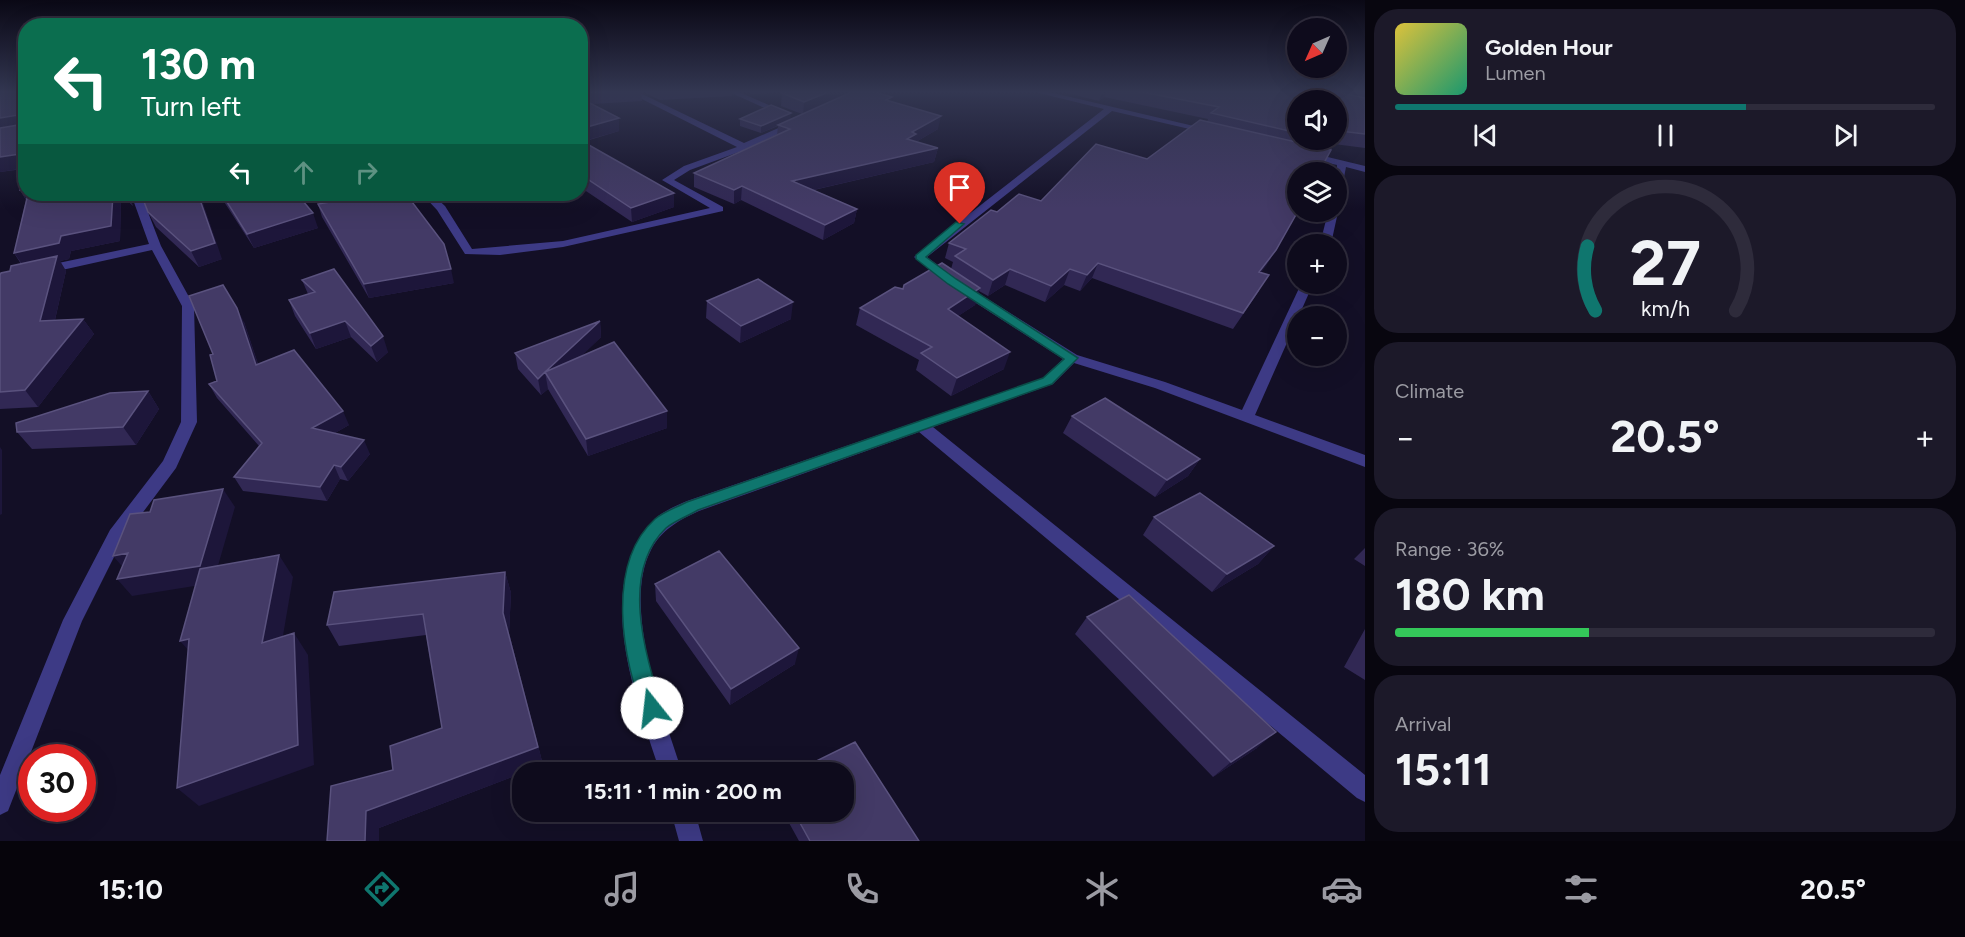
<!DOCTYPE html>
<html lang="en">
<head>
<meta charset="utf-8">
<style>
	:root { --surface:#0e0b1c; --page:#1c1929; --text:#f1f3f6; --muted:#9b9ba3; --line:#2e2b3b; --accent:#0f766e }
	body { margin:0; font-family:Figtree,sans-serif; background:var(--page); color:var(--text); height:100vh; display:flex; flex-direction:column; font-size:22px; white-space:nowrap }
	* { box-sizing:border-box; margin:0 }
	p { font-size:20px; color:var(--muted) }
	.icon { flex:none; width:33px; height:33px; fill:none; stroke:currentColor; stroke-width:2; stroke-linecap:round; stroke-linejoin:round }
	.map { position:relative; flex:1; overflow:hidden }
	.details { display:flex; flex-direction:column; gap:9px; padding:9px; background:#08060f; width:600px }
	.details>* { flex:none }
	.banner { position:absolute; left:18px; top:18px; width:570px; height:183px; border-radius:24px; box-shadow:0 6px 24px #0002,0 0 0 2px var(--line); background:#0b6e4f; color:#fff; overflow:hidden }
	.needle { width:39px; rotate:225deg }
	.controls { position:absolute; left:1287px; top:18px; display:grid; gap:12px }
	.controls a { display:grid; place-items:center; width:60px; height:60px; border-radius:50%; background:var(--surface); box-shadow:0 6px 24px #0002,0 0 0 2px var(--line); font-size:30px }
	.speed { position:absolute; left:18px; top:744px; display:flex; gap:12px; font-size:30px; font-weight:700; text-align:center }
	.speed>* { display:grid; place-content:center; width:78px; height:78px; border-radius:50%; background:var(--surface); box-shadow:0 6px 24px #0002,0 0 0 2px var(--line); line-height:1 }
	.speed .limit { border:9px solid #d22; background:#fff; color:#111 }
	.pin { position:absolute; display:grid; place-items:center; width:51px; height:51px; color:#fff; margin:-62px -26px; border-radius:50% 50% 50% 0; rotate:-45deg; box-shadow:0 0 6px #0007 }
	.pin .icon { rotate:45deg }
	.me { position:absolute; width:66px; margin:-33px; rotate:344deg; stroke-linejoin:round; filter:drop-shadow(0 0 4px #0008) }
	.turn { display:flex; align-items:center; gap:21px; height:126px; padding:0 24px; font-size:27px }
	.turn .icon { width:78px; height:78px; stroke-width:2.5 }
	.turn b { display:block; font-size:42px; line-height:51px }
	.lanes { display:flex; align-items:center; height:57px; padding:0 24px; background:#0003; justify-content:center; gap:30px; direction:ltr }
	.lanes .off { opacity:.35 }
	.big { font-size:45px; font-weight:700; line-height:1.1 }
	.details .widget { flex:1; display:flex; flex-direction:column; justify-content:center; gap:9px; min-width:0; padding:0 21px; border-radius:24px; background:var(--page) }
	.details .dial { align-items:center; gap:0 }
	.dial svg { height:156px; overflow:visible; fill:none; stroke:var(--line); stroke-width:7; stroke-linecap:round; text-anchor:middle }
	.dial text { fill:var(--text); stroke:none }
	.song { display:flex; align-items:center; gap:18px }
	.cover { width:72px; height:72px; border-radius:9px; background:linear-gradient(135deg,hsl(50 70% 55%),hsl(160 70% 35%)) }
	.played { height:6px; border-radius:3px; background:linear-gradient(90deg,var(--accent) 65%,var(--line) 65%) }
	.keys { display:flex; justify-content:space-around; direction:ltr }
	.heat { display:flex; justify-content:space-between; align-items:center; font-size:33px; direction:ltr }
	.charge { height:9px; border-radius:4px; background:linear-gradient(90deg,#34c759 36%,var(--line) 0) }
	.trip { position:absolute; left:512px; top:762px; width:342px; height:60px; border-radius:24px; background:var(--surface); box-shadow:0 6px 24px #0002,0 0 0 2px var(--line); font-weight:700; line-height:60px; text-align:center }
	.tabs { display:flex; height:96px; justify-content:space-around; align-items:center; background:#06040b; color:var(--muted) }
	.tabs .icon { width:42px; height:42px }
	.tabs .selected { color:var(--accent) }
	.tabs b { font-size:27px; color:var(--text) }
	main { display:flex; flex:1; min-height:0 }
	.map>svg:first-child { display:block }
</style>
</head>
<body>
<main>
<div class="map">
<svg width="1365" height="841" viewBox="0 0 1365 841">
	<rect width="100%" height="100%" fill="#130f26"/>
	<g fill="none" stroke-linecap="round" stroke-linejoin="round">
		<!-- street -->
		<path fill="#3d3a85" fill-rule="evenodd" d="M626,91H636L744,143L792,122L799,124L747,149L690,170L674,180L723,207V211L563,247L500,255L465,254L437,210L422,194H432L445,206L472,249L563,241L710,208L662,180L684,166L737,147Z
			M727,91H737L787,113L780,115Z
			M1031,91H1045L1215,131L1211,134L1112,111L927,257L956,279L1077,355L1165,382L1242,410L1301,284H1313L1255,415L1365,455V467L1155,388L1074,363L1053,384L933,427L1365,775V802L1357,798L919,432L699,511C679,520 661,530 651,550C621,607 664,715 682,772H660C636,698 591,585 655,519C663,511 676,506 687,501L1043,378L1063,359L948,285L914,257L1104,109Z
			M1307,152L1365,166V172L1346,167L1341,193L1336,196L1337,165L1304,157L1302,155Z
			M131,194H141L161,246L194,306L197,422L176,468L123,539L82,621L8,811L0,815V775L63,620L110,530L163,461L181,422L182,306L152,250L44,274L38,270L44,266L149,244Z
			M1336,210L1338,212L1331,244H1320L1328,212Z
			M671,812H695L703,841H679Z"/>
	</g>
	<!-- wall -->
	<path fill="#312854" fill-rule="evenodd" d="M0,91H26V194H130L129,195L133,206L121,195L120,241L71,251L69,259L60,261L66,271L55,320L83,319L94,334L38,407L0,409V275L1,273L10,271L11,266L21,264L14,253L26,200L20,190L23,169L0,172Z
		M580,91H732V96L660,100L641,91L642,101L593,104L619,131L583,142L674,207L632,222L580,187Z
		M744,91H847L846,94L891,101L938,129L916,142L938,148L934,162L814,190L857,209L854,223L823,240L741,200L734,204L694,187V173L777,135L778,126L761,133L740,126V119H790L802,114L781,106L782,93L785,92L752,94Z
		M1059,91H1365V148L1334,144L1276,250L1261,272L1259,291L1233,329L1092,278L1080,291L1064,285L1045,302L1005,285L988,296L979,291L975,305L958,316L1004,369L951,396L916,370L919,360L856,325L860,308L951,269L953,262L945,258L949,243L997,212L1041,201L1147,159L1207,122L1208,119L1104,97L1099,101ZM1298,100L1336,140H1298Z
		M219,194H297L318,228L254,248Z
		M318,204L454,283L369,298L322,217Z
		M148,212L222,259L199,267L156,227Z
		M302,280L388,352L377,362L351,337L316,349L295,316L289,300L308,294Z
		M707,301L791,319L740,343L706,318Z
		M600,321L601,337L580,357L667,411V428L588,456L548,389L541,395L518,369L515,353Z
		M244,322L258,364L349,425L335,433L370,454L348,481L340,479L327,501L243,491L234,477L259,446L217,398L209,384L217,381L213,354Z
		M148,391L159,409L136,445L32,449L17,432Z
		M1072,416L1200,459L1188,476L1155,497L1063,433Z
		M1154,517L1274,546L1258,564L1212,592L1143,535Z
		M1365,548V566L1354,559Z
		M505,572L511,593L509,633L543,765L379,828V841H327L393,770L442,728L426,635L339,646L327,625Z
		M655,584L795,664L730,705L656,601Z
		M1087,617L1257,748L1213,777L1075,634Z
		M1365,629V680L1344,667Z
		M783,812H843L919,841H799Z"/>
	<!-- shaded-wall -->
	<path fill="#1d163a" d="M831,91H847L846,96L803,115L804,102Z
		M1103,91H1107L1104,97L1099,101Z
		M791,113L790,120L761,133V126Z
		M18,115L26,128L0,133V118Z
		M941,116L938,129L914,143L907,139L912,132Z
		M619,118V131L580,142V129Z
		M938,148L934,162L791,195L792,181Z
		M26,153V168L0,172V157Z
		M742,186L741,200L734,204V190Z
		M26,189V194H32L30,205L20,190Z
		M674,193V207L632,222L631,208Z
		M113,194H120L121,195L120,241L71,251L69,259L60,261L66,271L51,337L40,321L25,268L14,253L61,236Z
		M126,194H130L129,195L133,206Z
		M198,194H200L222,259L199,267L191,251Z
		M857,209L854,223L823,240L825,225Z
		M313,213L318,228L254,248L247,234Z
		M1276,250L1266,266L1250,288L1259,272Z
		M1098,263L1092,278L1080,291L1087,275Z
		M451,269L454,283L369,298L364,284Z
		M1010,269L1005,285L988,296L993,280Z
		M1070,269L1064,285L1045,302L1051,286Z
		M980,288L975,305L943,326L948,309Z
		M793,302L791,319L740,343L741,326Z
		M237,308L244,322L263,379L256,365Z
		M83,319L94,334L38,407L25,390Z
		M345,321L351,337L316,349L310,333Z
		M600,321L601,337L553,384L545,372Z
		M383,336L388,352L377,362L371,346Z
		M1010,352L1004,369L951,396L957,378Z
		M545,372L548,389L541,395L538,379Z
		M148,391L159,409L136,445L123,427Z
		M343,411L349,425L319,442L312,428Z
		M667,411V428L588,456L586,439Z
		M364,440L370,454L348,481L341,467Z
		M0,447L2,450V514L0,515Z
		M1200,459L1188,476L1155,497L1167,480Z
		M334,465L340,479L327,501L320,487Z
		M223,489L235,507L213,583L132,596L117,579Z
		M1274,546L1258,564L1212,592L1227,574Z
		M128,553V573L113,556Z
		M279,555L293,577L278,665L262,643Z
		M505,572L511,593L509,633L543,765L379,828V841H365L366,811L538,747L503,613Z
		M294,633L308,655L314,765L199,806L177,788Z
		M189,639L199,662L180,641Z
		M799,648L795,664L730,705L731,689Z
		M1276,732L1257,748L1213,777L1231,762Z"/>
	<!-- building -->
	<path fill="#433a66" stroke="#5a527e" stroke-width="1.5" d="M0,91H26V122L24,126L26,125V153L0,157V128L18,125L20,117L18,115L0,118Z
		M580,91H613L580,93Z
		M788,91H831L804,102L782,93Z
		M854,91H871L892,97L886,100L941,116L912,132L916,134L907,139L938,148L792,181L857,209L825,225L742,186L734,190L694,173L790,129L778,125Z
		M1137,91H1341V93L1365,98V134L1340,131L1336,139V100H1298V133L1211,113L1219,107Z
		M580,98L619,118L580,129Z
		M771,105L791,113L761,126L740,119Z
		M1200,120L1331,150L1319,172H1298V211L1276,250L1259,272L1269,275L1243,313L1098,263L1087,275L1070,269L1051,286L1010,269L993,280L955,256L966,249L949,243L991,210L997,212L1019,194L1041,201L1096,144L1147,159Z
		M580,140L674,193L631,208L580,174Z
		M26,153V189L20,190Z
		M28,194H113L111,226L61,236L59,243L14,253Z
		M141,194H198L215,243L191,251L148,212Z
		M222,194H297L313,213L247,234Z
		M377,194H406L444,244L451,269L364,284L318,204Z
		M57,256L40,321L83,319L25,390L0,392V275L1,273L10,271L11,266Z
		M942,263L980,288L948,309L1010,352L957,378L921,353L932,347L860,308L895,287L903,289L904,285Z
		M334,269L383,336L371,346L345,321L310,333L289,300L315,292L302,280Z
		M758,279L793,302L741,326L707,301Z
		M223,285L237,308L256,365L294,350L343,411L312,428L364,440L341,467L334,465L320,487L234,477L262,443L209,384L217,381L210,355L213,354L189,296Z
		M600,321L545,372L614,342L667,411L586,439L545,372L538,379L515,353Z
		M148,391L123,427L17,432L16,423L110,393Z
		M1105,398L1200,459L1167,480L1072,416Z
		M223,489L200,566L117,579L128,553L113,556L130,514L150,512L154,500Z
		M1200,493L1274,546L1227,574L1154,517Z
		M719,551L799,648L731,689L655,584Z
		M279,555L262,643L294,633L298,745L177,788L189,639L180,641L200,569Z
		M505,572L503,613L538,747L366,811L365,841H327L331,786L393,770L390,746L442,728L423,614L327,625L334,592Z
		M1129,595L1276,732L1231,762L1087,617Z
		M855,742L919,841H810L794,812H843V772H794Z"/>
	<!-- sky -->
	<linearGradient id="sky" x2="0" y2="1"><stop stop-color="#0a0815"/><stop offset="0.44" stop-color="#333752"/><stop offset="1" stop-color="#333752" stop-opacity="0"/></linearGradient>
	<rect width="1365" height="209" fill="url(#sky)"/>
	<!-- route -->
	<path fill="#0f766e" stroke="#0a4d48" stroke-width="1.5" d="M956,222L964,224L926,257L956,279L1078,358L1052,384L698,510C688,516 674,521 666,528C619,573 646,656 662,708L659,715L652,718L645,715C622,661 605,564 655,519C663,512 677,507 687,502L1043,378L1064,359L948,284L916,259V255Z"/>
</svg>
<div class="controls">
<a><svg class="needle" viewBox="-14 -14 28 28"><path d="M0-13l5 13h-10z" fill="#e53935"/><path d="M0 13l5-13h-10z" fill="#9b9ba3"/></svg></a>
<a><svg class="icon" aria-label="sound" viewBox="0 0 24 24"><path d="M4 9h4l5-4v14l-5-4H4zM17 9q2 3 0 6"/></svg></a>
<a><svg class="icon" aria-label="layers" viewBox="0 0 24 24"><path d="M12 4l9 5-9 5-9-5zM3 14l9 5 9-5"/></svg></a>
<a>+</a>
<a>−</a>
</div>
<div class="speed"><div class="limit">30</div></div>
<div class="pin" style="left:960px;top:224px;background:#d93025"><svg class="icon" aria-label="arrive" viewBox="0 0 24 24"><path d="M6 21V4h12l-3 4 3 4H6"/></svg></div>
<svg class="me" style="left:652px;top:708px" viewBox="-20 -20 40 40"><circle r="19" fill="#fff"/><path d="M0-13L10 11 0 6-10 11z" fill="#0f766e"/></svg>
<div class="trip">15:11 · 1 min · 200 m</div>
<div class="banner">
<div class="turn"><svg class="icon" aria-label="left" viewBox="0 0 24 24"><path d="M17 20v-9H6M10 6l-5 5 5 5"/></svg><div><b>130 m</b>Turn left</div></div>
<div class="lanes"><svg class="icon" aria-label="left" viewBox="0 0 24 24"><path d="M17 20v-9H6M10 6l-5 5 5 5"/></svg><svg class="icon off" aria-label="ahead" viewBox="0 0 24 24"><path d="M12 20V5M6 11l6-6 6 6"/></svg><svg class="icon off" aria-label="right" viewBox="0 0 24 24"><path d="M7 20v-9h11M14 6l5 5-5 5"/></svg></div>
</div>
</div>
<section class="details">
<div class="widget">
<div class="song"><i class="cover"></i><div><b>Golden Hour</b><p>Lumen</p></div></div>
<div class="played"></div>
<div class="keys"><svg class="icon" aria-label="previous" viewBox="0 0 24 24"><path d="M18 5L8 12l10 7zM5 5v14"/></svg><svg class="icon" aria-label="pause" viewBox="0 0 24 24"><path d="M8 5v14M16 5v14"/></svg><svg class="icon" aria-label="next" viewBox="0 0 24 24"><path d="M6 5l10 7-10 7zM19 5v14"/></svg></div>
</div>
<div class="widget dial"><svg viewBox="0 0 100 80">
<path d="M14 69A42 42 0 1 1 86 69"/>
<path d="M14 69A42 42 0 0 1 10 36" stroke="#0f766e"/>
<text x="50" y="56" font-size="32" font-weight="700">27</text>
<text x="50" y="72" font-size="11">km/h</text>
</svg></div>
<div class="widget"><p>Climate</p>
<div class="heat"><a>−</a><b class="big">20.5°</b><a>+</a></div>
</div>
<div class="widget"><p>Range · 36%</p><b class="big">180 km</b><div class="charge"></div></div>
<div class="widget"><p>Arrival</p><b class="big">15:11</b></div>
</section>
</main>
<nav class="tabs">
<b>15:10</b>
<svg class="icon selected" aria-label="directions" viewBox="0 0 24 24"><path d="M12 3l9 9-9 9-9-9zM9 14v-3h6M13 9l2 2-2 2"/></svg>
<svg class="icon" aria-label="music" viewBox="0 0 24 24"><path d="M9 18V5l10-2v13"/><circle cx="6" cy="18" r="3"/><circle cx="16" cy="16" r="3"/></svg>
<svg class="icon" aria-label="phone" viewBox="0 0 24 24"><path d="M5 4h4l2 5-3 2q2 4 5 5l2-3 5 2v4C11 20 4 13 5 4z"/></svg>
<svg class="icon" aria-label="climate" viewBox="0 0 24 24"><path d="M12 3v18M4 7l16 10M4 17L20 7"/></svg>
<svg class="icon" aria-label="car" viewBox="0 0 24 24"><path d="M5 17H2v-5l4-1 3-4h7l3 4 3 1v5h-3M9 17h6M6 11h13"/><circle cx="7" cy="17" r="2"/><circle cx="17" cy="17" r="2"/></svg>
<svg class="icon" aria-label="filters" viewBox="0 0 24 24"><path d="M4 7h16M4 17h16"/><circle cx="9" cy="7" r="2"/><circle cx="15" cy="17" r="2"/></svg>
<b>20.5°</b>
</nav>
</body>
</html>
